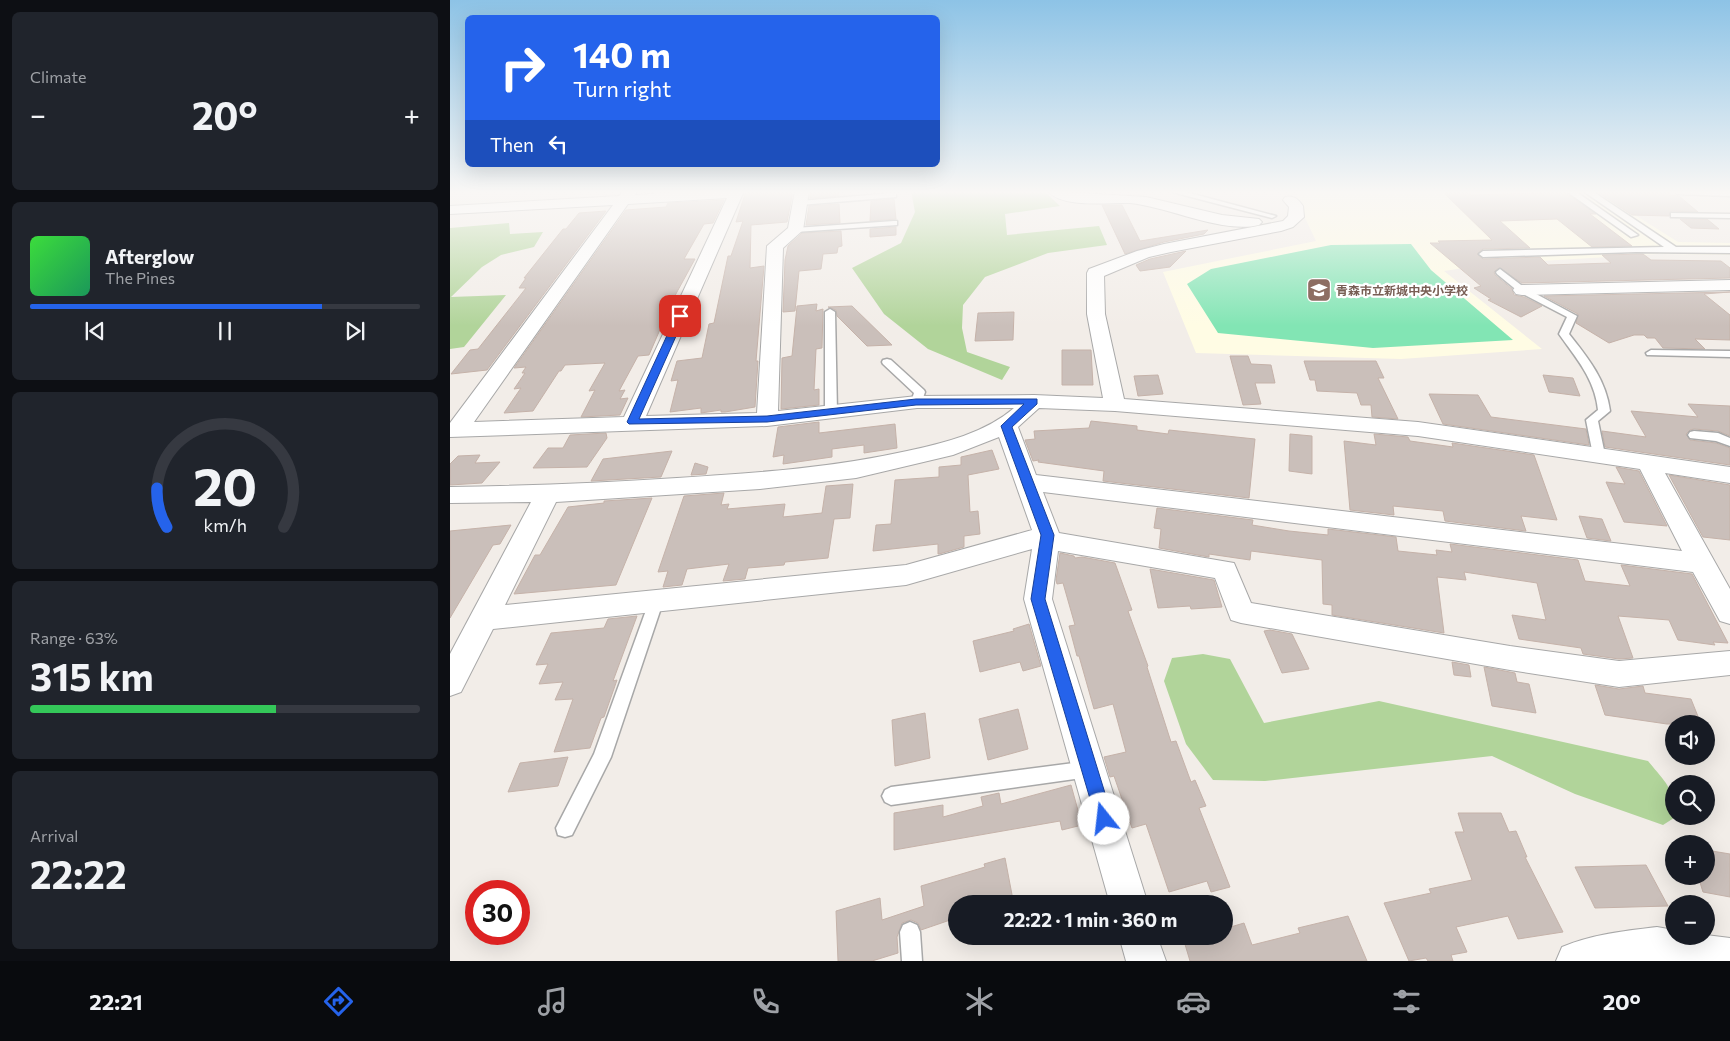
<!DOCTYPE html>
<html lang="en">
<head>
<meta charset="utf-8">
<style>
	:root { --surface:#171b24; --page:#20242c; --text:#f1f3f6; --muted:#9ea1a6; --line:#363941; --accent:#2563eb }
	body { margin:0; font-family:Commissioner,"Noto Sans JP",sans-serif; background:var(--page); color:var(--text); height:100vh; display:flex; flex-direction:column; font-size:19px; white-space:nowrap }
	* { box-sizing:border-box; margin:0 }
	p { font-size:16px; color:var(--muted) }
	.icon { flex:none; width:28px; height:28px; fill:none; stroke:currentColor; stroke-width:2; stroke-linecap:round; stroke-linejoin:round }
	.map { position:relative; flex:1; overflow:hidden }
	.sheet { display:flex; flex-direction:column; gap:12px; padding:12px; background:#0d0f14; width:450px }
	.sheet>* { flex:none }
	.hud { position:absolute; left:15px; top:15px; width:475px; height:152px; border-radius:8px; box-shadow:0 5px 20px #0002; background:#2563eb; color:#fff; overflow:hidden }
	.fabs { position:absolute; left:1215px; top:715px; display:grid; gap:10px }
	.fabs a { display:grid; place-items:center; width:50px; height:50px; border-radius:50%; background:var(--surface); box-shadow:0 5px 20px #0002; font-size:25px }
	.speed { position:absolute; left:15px; top:880px; display:flex; gap:10px; font-size:25px; font-weight:700; text-align:center }
	.speed>* { display:grid; place-content:center; width:65px; height:65px; border-radius:50%; background:var(--surface); box-shadow:0 5px 20px #0002; line-height:1 }
	.speed .limit { border:8px solid #d22; background:#fff; color:#111 }
	.pin { position:absolute; display:grid; place-items:center; width:42px; height:42px; color:#fff; margin:-21px; border-radius:10px; box-shadow:0 2px 8px #0006 }
	.me { position:absolute; width:55px; margin:-28px; rotate:344deg; stroke-linejoin:round; filter:drop-shadow(0 0 4px #0008) }
	.turn { display:flex; align-items:center; gap:18px; height:105px; padding:0 25px; font-size:22px }
	.turn .icon { width:65px; height:65px; stroke-width:2.5 }
	.turn b { display:block; font-size:35px; line-height:42px }
	.then { display:flex; align-items:center; height:48px; padding:0 25px; background:#0003; gap:10px; font-size:19px }
	.big { font-size:38px; font-weight:700; line-height:1.1 }
	.sheet .card { flex:1; display:flex; flex-direction:column; justify-content:center; gap:8px; min-width:0; padding:0 18px; border-radius:8px; background:var(--page) }
	.sheet .dial { align-items:center; gap:0 }
	.dial svg { height:130px; overflow:visible; fill:none; stroke:var(--line); stroke-width:7; stroke-linecap:round; text-anchor:middle }
	.dial text { fill:var(--text); stroke:none }
	.song { display:flex; align-items:center; gap:15px }
	.cover { width:60px; height:60px; border-radius:8px; background:linear-gradient(135deg,hsl(120 70% 55%),hsl(150 70% 35%)) }
	.played { height:5px; border-radius:2px; background:linear-gradient(90deg,var(--accent) 75%,var(--line) 75%) }
	.keys { display:flex; justify-content:space-around; direction:ltr }
	.heat { display:flex; justify-content:space-between; align-items:center; font-size:28px; direction:ltr }
	.charge { height:8px; border-radius:4px; background:linear-gradient(90deg,#34c759 63%,var(--line) 0) }
	.trip { position:absolute; left:498px; top:895px; width:285px; height:50px; border-radius:25px; background:var(--surface); box-shadow:0 5px 20px #0002; font-weight:700; line-height:50px; text-align:center }
	.menu { display:flex; height:80px; justify-content:space-around; align-items:center; background:#090b0e; color:var(--muted) }
	.menu .icon { width:35px; height:35px }
	.menu .active { color:var(--accent) }
	.menu b { font-size:22px; color:var(--text) }
	main { display:flex; flex:1; min-height:0 }
	.map>svg:first-child { display:block }
</style>
</head>
<body>
<main>
<section class="sheet">
<div class="card"><p>Climate</p>
<div class="heat"><a>−</a><b class="big">20°</b><a>+</a></div>
</div>
<div class="card">
<div class="song"><i class="cover"></i><div><b>Afterglow</b><p>The Pines</p></div></div>
<div class="played"></div>
<div class="keys"><svg class="icon" aria-label="previous" viewBox="0 0 24 24"><path d="M18 5L8 12l10 7zM5 5v14"/></svg><svg class="icon" aria-label="pause" viewBox="0 0 24 24"><path d="M8 5v14M16 5v14"/></svg><svg class="icon" aria-label="next" viewBox="0 0 24 24"><path d="M6 5l10 7-10 7zM19 5v14"/></svg></div>
</div>
<div class="card dial"><svg viewBox="0 0 100 80">
<path d="M14 69A42 42 0 1 1 86 69"/>
<path d="M14 69A42 42 0 0 1 8 45" stroke="#2563eb"/>
<text x="50" y="56" font-size="32" font-weight="700">20</text>
<text x="50" y="72" font-size="11">km/h</text>
</svg></div>
<div class="card"><p>Range · 63%</p><b class="big">315 km</b><div class="charge"></div></div>
<div class="card"><p>Arrival</p><b class="big">22:22</b></div>
</section>
<div class="map">
<svg width="1280" height="961" viewBox="0 0 1280 961">
	<rect width="100%" height="100%" fill="#f2ede8"/>
	<!-- education -->
	<path fill="#fffce4" d="M852,191H1147L1228,242L1280,243V255L1209,254L1042,264L994,271L1092,349L951,359L746,353L713,272L866,241L846,199Z"/>
	<!-- forest -->
	<path fill="#b1d49a" d="M461,191H594L610,206L555,214L557,235L649,226L657,245L598,253L535,277L513,305L512,328L517,352L560,367L552,380L478,349L434,314L402,268L451,243L465,212Z
		M59,223L60,234L93,232L84,247L51,255L32,267L1,297L56,295L14,347L0,349V228Z
		M753,654L780,659L814,723L929,701L1198,761C1215,782 1224,787 1224,816H1227L1213,825L1125,794L1042,756L815,781L763,780L736,744L714,681L722,658Z"/>
	<!-- pitch -->
	<path fill="#82e5b4" d="M961,244L981,270L1063,340L923,348L768,333L737,284L761,269L881,245Z"/>
	<!-- building -->
	<path fill="#cabfba" stroke="#c5b2a9" d="M296,191H343L337,222L301,225L300,268L314,266L306,361H308L305,407L275,412H271V410L251,413V408L220,412L228,380L221,381L227,361L252,358L259,324L264,323L278,256H281L293,221L286,222Z
		M361,191H388L389,196L360,198Z
		M992,191H1017L1021,195L1114,192L1146,214H1140L1182,246L1142,247L1107,219L1050,221L1080,248L1033,249L1027,254L1033,259L1090,257L1098,265L1161,263L1152,255L1193,254L1201,260L1271,261L1280,268V278L1072,283L1049,268L1044,272L1045,275L1062,289L1064,295L1074,297L1092,306L1071,317L1038,300L1041,299L1024,288L1031,286L980,243H990L988,241L1042,240Z
		M1146,191H1219V195L1229,196L1248,212L1221,211L1219,216L1182,215Z
		M444,199L446,219L420,221L421,201Z
		M274,200L263,223L254,224L234,259H245L216,312L218,311L199,355L188,356L169,391L175,390L170,399L178,398L170,415L131,417L145,390L139,391L155,363L115,365L111,371H109L83,411L54,413L71,388L64,389L75,373H72L76,367L64,368L176,210L216,207L218,203Z
		M389,204L390,223L356,225L359,206Z
		M652,205H672L690,241L758,230L754,234L714,242L675,254Z
		M156,211L37,370L1,374L20,350L28,349L76,288H69L76,278H74L113,229H116L129,213Z
		M1230,219H1257L1269,229L1241,228Z
		M446,227V235L420,237V229Z
		M391,231L392,246L388,247L387,253L373,254L371,269L349,271L345,311L333,312L335,260L338,246L352,233Z
		M736,251L720,267L690,271L686,265L700,259Z
		M1280,292L1254,294L1280,315V340L1245,339L1255,349L1213,348L1205,338H1197L1194,335H1184L1159,343L1126,323L1128,314L1094,296Z
		M367,304L366,311L373,309L372,348L366,349L364,390L369,389V405L331,409L332,358L342,356L347,306Z
		M402,306L442,345L417,346L387,316L386,310L378,307Z
		M564,312L563,340L525,341L528,313Z
		M612,350H641L643,385H612Z
		M780,356H798L801,364L821,365L825,383H805L811,404L793,405Z
		M854,361H926L934,378H928L948,419L922,417L921,405H911L907,393L867,391L865,380H860Z
		M708,375L713,394L688,396L684,376Z
		M1093,375L1123,378L1130,396L1099,392Z
		M979,394L1028,395L1041,417L1136,429L1139,445L993,424Z
		M1238,404L1280,406V436L1268,431L1244,429L1240,430L1236,434L1240,440L1266,443L1280,448V465L1155,447L1152,431L1196,437L1181,411L1248,417Z
		M641,421L687,426V430L718,434L719,430L805,439L799,498L653,481L654,471L588,462L589,460L583,461L575,440L585,439L584,431L639,428Z
		M369,422V433L445,424L447,448L414,453V445L382,449V457L333,464L334,455L323,457L328,427Z
		M156,433L157,438L137,467L83,468L98,448H113L120,435Z
		M840,434L862,436V474L839,471Z
		M924,434L958,437L960,441L1003,447L1002,443L1084,455L1107,520L1071,516L1076,531L995,521L993,511L943,506L944,515L900,510L894,441L926,445Z
		M542,450L549,469L518,475L520,512L528,511L530,534L514,536V547L489,554H488V544L423,551L426,525L441,524L445,480L489,477V467L511,465V457Z
		M222,451L211,477L141,481L153,459Z
		M30,455L25,463L50,462L32,483L0,485V464L8,456Z
		M245,463L258,467L256,474L241,475Z
		M1166,467L1189,471L1217,526L1174,522L1156,482L1175,484Z
		M1219,475L1280,485V540L1253,537Z
		M403,484L400,518L384,519L378,558L335,562L334,565L298,568L295,579L273,581L279,564L237,569L232,585L213,587L218,571L208,572L234,496L274,493L271,505L279,504L277,509L335,504L333,517L372,513L376,486Z
		M202,498L166,585L64,594L85,555H90L118,507L154,503V501Z
		M707,508L803,520L802,525L839,531L878,535V529L946,537L948,551L987,555L986,550L1002,552L1000,544L1128,560L1135,581L1180,586L1171,565L1242,574L1278,643L1263,642L1265,645L1228,640L1219,620L1168,616L1183,658L1169,659L1133,654L1131,648L1069,639L1062,615L1096,620L1087,583L1014,572L1016,580L987,577L994,633L882,615V605L873,604L872,560L801,551L800,560L759,554V557L709,548L711,529L704,528Z
		M1129,516L1152,519L1161,541L1137,538Z
		M61,525L50,544L43,545L0,618V531Z
		M610,553L624,556L625,558L632,557L665,563L682,610L678,611L698,666L697,667L721,742L726,741L741,782L745,780L756,806L749,808L780,887L761,892L757,881L719,892L696,824L682,828L664,776L660,777L654,757L676,752L663,704L644,709L629,656H627L619,626L625,625L613,583L607,584L606,580Z
		M700,569L764,580L772,607L741,609L740,606L708,608Z
		M187,616L163,681L167,680L154,717L151,718L140,748L104,752L123,699L105,700L113,682L89,684L98,664L86,665L101,633L154,628L158,619Z
		M579,624L591,666L573,671L570,662L530,672L523,641L564,631L563,629Z
		M820,630L842,634L859,669L832,673L814,631Z
		M1002,662L1019,665L1021,677L1004,675Z
		M1034,667L1065,673L1067,682L1079,684L1086,713L1042,706Z
		M1145,685L1169,689L1193,686L1195,693L1241,699L1251,724H1217L1155,715Z
		M568,709L578,749L538,760L529,719Z
		M475,713L480,758L445,766L442,720Z
		M118,757L108,786L58,792L70,763Z
		M621,785L632,825L612,830L610,821L444,850V813L493,805V817L533,806L531,797L549,793L551,804Z
		M1008,813H1051L1059,832L1066,831L1077,857H1075L1113,932L1068,939L1058,916L1006,927L1017,952L1001,955L1003,961H978L976,958L959,961L934,903L981,893L979,889L1022,880L1005,832H1014Z
		M1256,850L1280,854V897L1253,892L1248,876H1256Z
		M555,858L563,900L552,904H506V918L471,930L468,923L461,920L452,923L447,937L448,953L422,961H388L386,911L430,898L432,920L474,906L471,886L535,867L534,864Z
		M1196,865L1218,906L1145,908L1125,867Z
		M898,916L917,961H740L734,941L749,936H774V929L794,923L802,945L850,933L848,928Z"/>
	<g fill="none" stroke-linecap="round" stroke-linejoin="round">
		<defs>
			<path id="service" d="M718,191H732L826,216L822,218Z
				M1116,191H1125L1188,235L1181,237Z
				M1133,191H1142L1226,247H1280V253L1186,252L1033,257L1029,254L1033,251L1214,247Z
				M1224,191L1280,192V196L1227,194Z
				M443,193H446V197L350,205L346,203L350,201Z
				M1221,213L1280,214V218L1224,217H1221Z
				M444,221H447V225L345,232L341,230L345,228Z
				M1050,269L1075,288L1127,316L1119,334C1138,358 1156,380 1160,411L1148,421L1155,455L1153,458L1149,459L1143,455L1136,420L1148,410C1145,379 1126,358 1109,334L1117,317L1069,292L1047,274L1046,272Z
				M380,309L385,312L387,413L381,416L375,413V312Z
				M1201,350L1280,351V357L1197,355L1196,353Z
				M437,359L441,360L474,390L475,392L471,404H463L461,402L464,393L433,364L432,362L433,360Z
				M1244,431L1268,433L1280,438V446L1266,441L1240,438L1238,435L1240,432Z
				M206,596L211,598L213,602L161,757L122,835L115,837L108,835L106,828L144,754L199,602L201,598Z
				M639,761L645,763L648,769L645,775L639,777L441,805L435,802L432,796L435,790L441,787Z
				M460,922L467,925L470,932L472,961H452L450,932L453,925Z"/>
			<path id="minor" d="M173,191H187L185,195L243,191H294L196,416L307,413L317,246L338,228L345,191H359L353,230L333,248L328,411L467,396L584,395L653,398L637,314V273L639,269L687,251L714,244L833,221L838,216L839,207L833,200L835,197C844,195 848,199 853,206L854,217L843,227L831,231L721,252L699,257L654,276L655,314L674,399L968,422L1280,467V483L1215,473L1280,589V624L1270,621L1243,572L593,492L609,533L784,563L801,603L1060,646L1169,661L1280,651V675L1169,687L1060,670L791,623L781,620L765,578L608,551L602,599L698,904H660L574,599L582,549L456,585L43,629L11,692L0,696V654L81,502L0,503V487C76,486 151,483 227,478C305,473 381,468 457,451C494,443 535,433 564,408H467L317,426L0,437V423L163,205L0,214V206L169,196ZM277,198L174,417L24,422L178,204ZM589,408L665,411L968,436L1190,469L1232,551L586,475L568,427ZM549,437L582,530L456,565L55,605L106,502L310,489L406,478L503,455Z
				M598,191L696,197L772,215L809,219L812,222L809,225C773,234 719,207 680,203C660,202 612,209 598,191Z
				M1280,280V290L1072,295L1066,294L1063,290L1066,286L1072,285Z
				M1207,927L1224,930V936H1256V935L1280,938V961H1106L1112,947C1143,934 1174,931 1207,927Z
				M669,936H707L716,961H676Z"/>
		</defs>
		<!-- service casing -->
		<use href="#service" stroke="#a8a8a8" stroke-width="3"/>
		<!-- minor casing -->
		<use href="#minor" stroke="#a8a8a8" stroke-width="2"/>
		<!-- service -->
		<use href="#service" fill="#fff" fill-rule="evenodd"/>
		<!-- minor -->
		<use href="#minor" fill="#fff" fill-rule="evenodd"/>
	</g>
	<!-- sky -->
	<linearGradient id="sky" x2="0" y2="1"><stop stop-color="#8dc3e6"/><stop offset="0.59" stop-color="#f9f7f5"/><stop offset="1" stop-color="#f9f7f5" stop-opacity="0"/></linearGradient>
	<rect width="1280" height="326" fill="url(#sky)"/>
	<!-- route -->
	<path fill="#2563eb" stroke="#184099" d="M230,314L235,316L189,419L317,416L466,399H587V404L562,427L604,535L595,599L663,819L660,825L654,827L648,825L646,819L581,599L591,535L551,426L574,404L466,405L317,422L179,424L177,422L226,316Z"/>
	<!-- icons -->
	<defs>
		<symbol id="school-square" viewBox="-11 -11 22 22"><rect x="-9" y="-9" width="18" height="18" rx="4" fill="#8d6e63" stroke="#fff"/><path d="M0-5L7-2L0 1L-7-2ZM-4 1L0 2.5L4 1V4Q0 6-4 4Z" fill="#fff"/></symbol>
	</defs>
	<g fill-rule="evenodd">
		<use href="#school-square" x="855" y="276" width="28" height="28"/>
	</g>
	<g text-anchor="middle" dominant-baseline="central" stroke-width="4.5" stroke-linejoin="round" paint-order="stroke">
		<!-- far-education labels -->
		<g font-size="12" font-weight="bold" fill="#785e54" stroke="#fff" text-anchor="start">
			<text x="886" y="290">青森市立新城中央小学校</text>
		</g>
	</g>
</svg>
<div class="fabs">
<a><svg class="icon" aria-label="sound" viewBox="0 0 24 24"><path d="M4 9h4l5-4v14l-5-4H4zM17 9q2 3 0 6"/></svg></a>
<a><svg class="icon" aria-label="search" viewBox="0 0 24 24"><circle cx="10" cy="10" r="6"/><path d="M15 15l6 6"/></svg></a>
<a>+</a>
<a>−</a>
</div>
<div class="speed"><div class="limit">30</div></div>
<div class="pin" style="left:230px;top:316px;background:#d93025"><svg class="icon" aria-label="arrive" viewBox="0 0 24 24"><path d="M6 21V4h12l-3 4 3 4H6"/></svg></div>
<svg class="me" style="left:654px;top:819px" viewBox="-20 -20 40 40"><circle r="19" fill="#fff"/><path d="M0-13L10 11 0 6-10 11z" fill="#2563eb"/></svg>
<div class="trip">22:22 · 1 min · 360 m</div>
<div class="hud">
<div class="turn"><svg class="icon" aria-label="right" viewBox="0 0 24 24"><path d="M7 20v-9h11M14 6l5 5-5 5"/></svg><div><b>140 m</b>Turn right</div></div>
<div class="then">Then<svg class="icon" aria-label="left" viewBox="0 0 24 24"><path d="M17 20v-9H6M10 6l-5 5 5 5"/></svg></div>
</div>
</div>
</main>
<nav class="menu">
<b>22:21</b>
<svg class="icon active" aria-label="directions" viewBox="0 0 24 24"><path d="M12 3l9 9-9 9-9-9zM9 14v-3h6M13 9l2 2-2 2"/></svg>
<svg class="icon" aria-label="music" viewBox="0 0 24 24"><path d="M9 18V5l10-2v13"/><circle cx="6" cy="18" r="3"/><circle cx="16" cy="16" r="3"/></svg>
<svg class="icon" aria-label="phone" viewBox="0 0 24 24"><path d="M5 4h4l2 5-3 2q2 4 5 5l2-3 5 2v4C11 20 4 13 5 4z"/></svg>
<svg class="icon" aria-label="climate" viewBox="0 0 24 24"><path d="M12 3v18M4 7l16 10M4 17L20 7"/></svg>
<svg class="icon" aria-label="car" viewBox="0 0 24 24"><path d="M5 17H2v-5l4-1 3-4h7l3 4 3 1v5h-3M9 17h6M6 11h13"/><circle cx="7" cy="17" r="2"/><circle cx="17" cy="17" r="2"/></svg>
<svg class="icon" aria-label="filters" viewBox="0 0 24 24"><path d="M4 7h16M4 17h16"/><circle cx="9" cy="7" r="2"/><circle cx="15" cy="17" r="2"/></svg>
<b>20°</b>
</nav>
</body>
</html>
